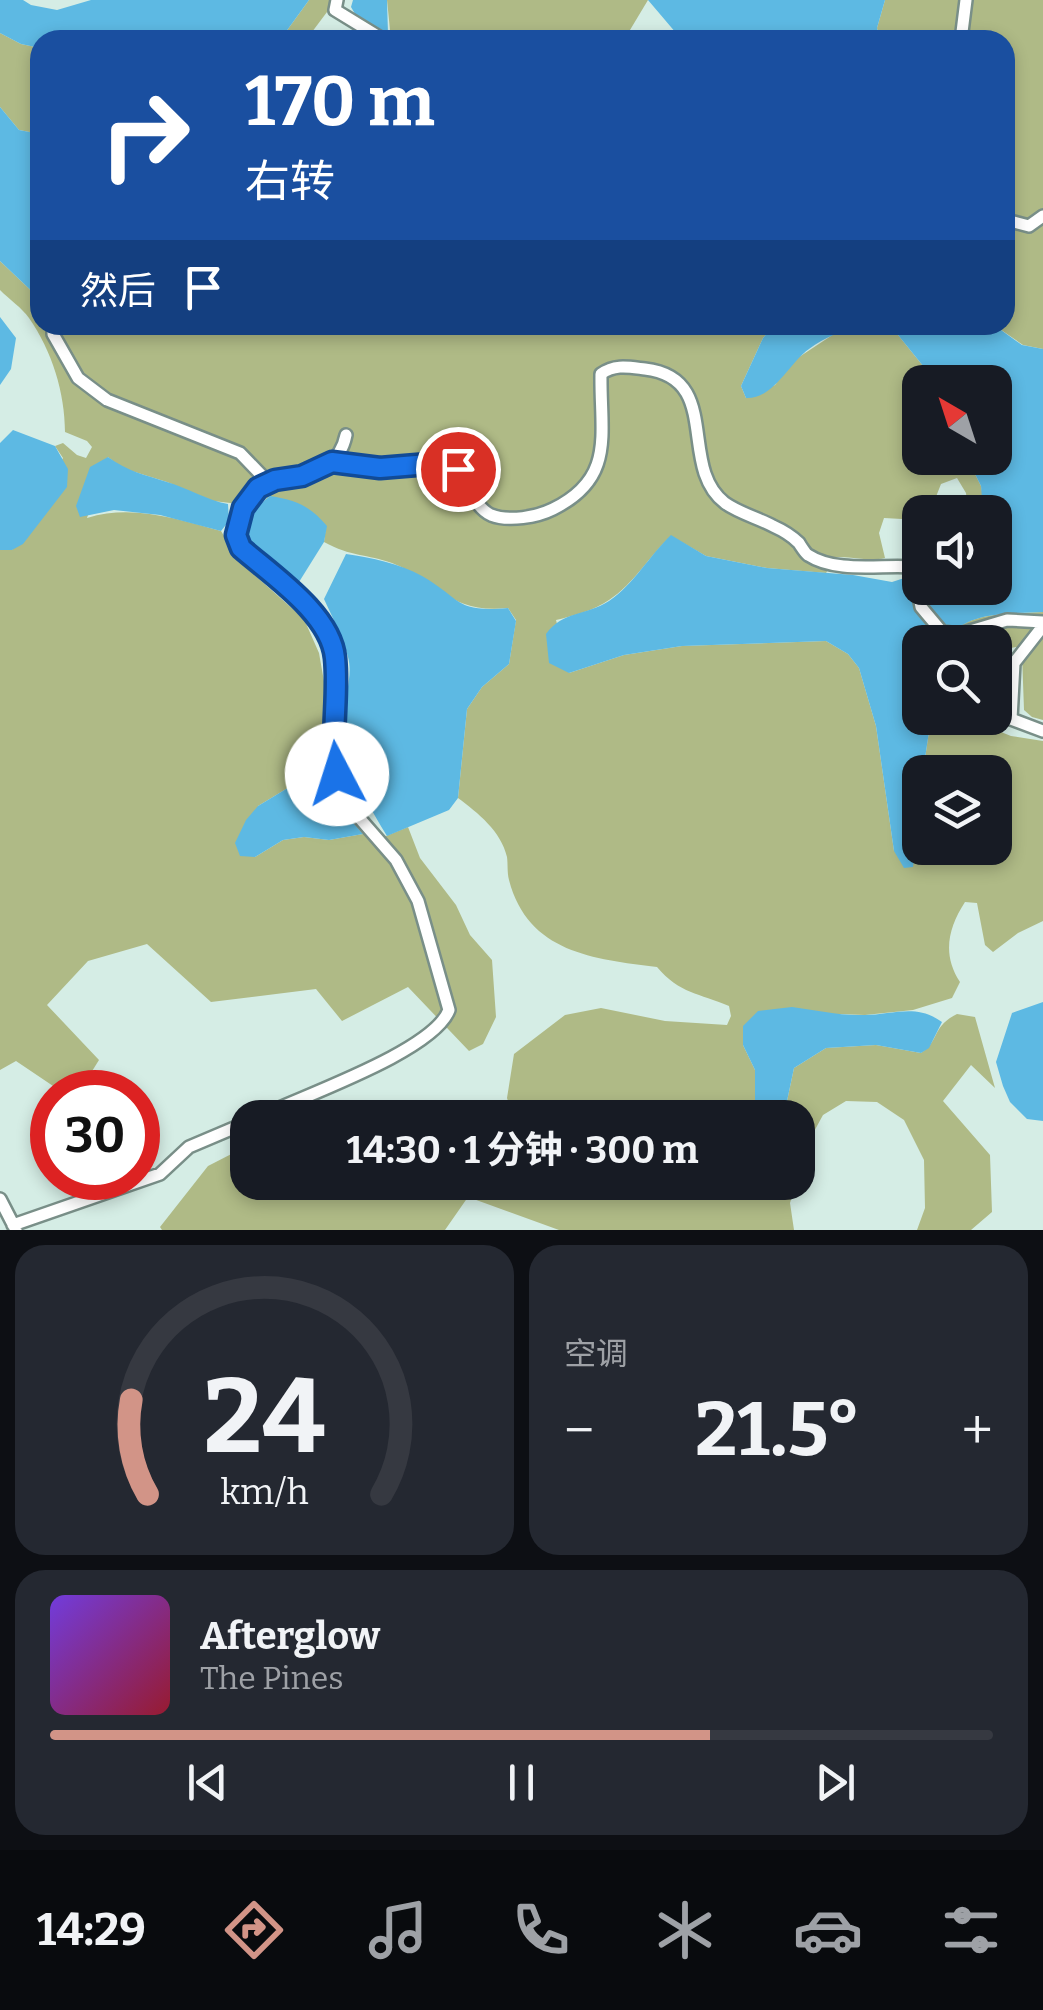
<!DOCTYPE html>
<html lang="zh">
<head>
<meta charset="utf-8">
<style>
	:root { --surface:#171b24; --page:#242831; --text:#f1f3f6; --muted:#9ea1a6; --line:#363941; --accent:#d29487 }
	body { margin:0; font-family:Bitter,"Noto Sans SC",serif; background:var(--page); color:var(--text); height:100vh; display:flex; flex-direction:column; font-size:38px; white-space:nowrap }
	* { box-sizing:border-box; margin:0 }
	p { font-size:32px; color:var(--muted) }
	.icon { flex:none; width:55px; height:55px; fill:none; stroke:currentColor; stroke-width:2; stroke-linecap:round; stroke-linejoin:round }
	.map { position:relative; height:1230px; overflow:hidden }
	.side { display:flex; flex-direction:column; gap:15px; padding:15px; background:#0d0f14; flex:1 }
	.side>* { flex:none }
	.banner { position:absolute; left:30px; top:30px; width:985px; height:305px; border-radius:30px; box-shadow:0 5px 15px #0003; background:#1a4fa0; color:#fff; overflow:hidden }
	.needle { width:65px; rotate:321deg }
	.fabs { position:absolute; left:902px; top:365px; display:grid; gap:20px }
	.fabs a { display:grid; place-items:center; width:110px; height:110px; border-radius:20px; background:var(--surface); box-shadow:0 5px 15px #0003; font-size:50px }
	.speed { position:absolute; left:30px; top:1070px; display:flex; gap:20px; font-size:50px; font-weight:700; text-align:center }
	.speed>* { display:grid; place-content:center; width:130px; height:130px; border-radius:50%; background:var(--surface); box-shadow:0 5px 15px #0003; line-height:1 }
	.speed .limit { border:15px solid #d22; background:#fff; color:#111 }
	.pin { position:absolute; display:grid; place-items:center; width:85px; height:85px; color:#fff; margin:-42px; border:5px solid #fff; border-radius:50%; box-shadow:0 2px 10px #0007 }
	.me { position:absolute; width:110px; margin:-55px; rotate:355deg; stroke-linejoin:round; filter:drop-shadow(0 0 8px #0008) }
	.turn { display:flex; align-items:center; gap:35px; height:210px; padding:0 50px; font-size:45px }
	.turn .icon { width:130px; height:130px; stroke-width:2.5 }
	.turn b { display:block; font-size:70px; line-height:85px }
	.then { display:flex; align-items:center; height:95px; padding:0 50px; background:#0003; gap:20px; font-size:38px }
	.big { font-size:75px; font-weight:700; line-height:1.1 }
	.side .widget { flex:1; display:flex; flex-direction:column; justify-content:center; gap:15px; min-width:0; padding:0 35px; border-radius:30px; background:var(--page) }
	.side .dial { align-items:center; gap:0 }
	.dial svg { height:260px; overflow:visible; fill:none; stroke:var(--line); stroke-width:7; stroke-linecap:round; text-anchor:middle }
	.dial text { fill:var(--text); stroke:none }
	.song { display:flex; align-items:center; gap:30px }
	.cover { width:120px; height:120px; border-radius:15px; background:linear-gradient(135deg,hsl(260 70% 55%),hsl(350 70% 35%)) }
	.played { height:10px; border-radius:5px; background:linear-gradient(90deg,var(--accent) 70%,var(--line) 70%) }
	.keys { display:flex; justify-content:space-around; direction:ltr }
	.heat { display:flex; justify-content:space-between; align-items:center; font-size:55px; direction:ltr }
	.side .tiles { flex:1; display:grid; gap:15px; grid-template-columns:1fr 1fr }
	.widget:last-child { grid-column:span 2 }
	.trip { position:absolute; left:230px; top:1100px; width:585px; height:100px; border-radius:30px; background:var(--surface); box-shadow:0 5px 15px #0003; font-weight:700; line-height:100px; text-align:center }
	.dock { display:flex; height:160px; justify-content:space-around; align-items:center; background:#090b0e; color:var(--muted) }
	.dock .icon { width:70px; height:70px }
	.dock .active { color:var(--accent) }
	.dock b { font-size:45px; color:var(--text) }
	.map>svg:first-child { display:block }
</style>
</head>
<body>
<div class="map">
<svg width="1043" height="1230" viewBox="0 0 1043 1230">
	<rect width="100%" height="100%" fill="#d5ede5"/>
	<!-- green -->
	<path fill="#afba86" d="M309,0H336L306,40H280Z
		M387,0H648L624,40H391Z
		M885,0H1043V349L1023,345L994,325H1005V40H880L877,28Z
		M0,33L21,44L40,48V134L19,130L0,107Z
		M0,261L40,299V325H774L763,338L741,386L746,398L775,385L793,361L837,332L861,325H890L936,382H920V458H967L981,486L985,507L968,512L966,493L957,478L941,484L930,512L902,519L884,518L879,533L885,558C867,562 854,556 836,557L826,573L767,568L706,556L671,536C649,556 634,584 609,600C595,610 573,616 556,620L569,673L624,655L682,646L826,641L848,654L859,668L876,726L894,851L918,842L920,815V848H995V772H923L931,718H985L986,726L1011,736L1043,741V921L1018,933L993,952L985,945L977,903L965,902C948,928 942,955 960,982L952,998L913,1010L865,1015L838,1014L743,1045L755,1070V1117H513L507,1098L514,1054L565,1015L601,1008L665,1021L727,1025L731,1016L729,1006C699,993 680,994 657,967C594,959 528,953 509,880C507,872 508,864 507,857C501,831 478,813 458,798L467,709L482,687L509,664L516,620L508,608C448,614 442,582 392,563C367,554 351,557 324,542L326,526L270,496L257,506L213,501L167,482L122,468L108,457L87,518C133,504 176,519 221,531L240,562L304,619L319,653L326,693L320,750L309,754L291,786L258,806L255,857L283,840L304,837L329,840L363,834L386,836L408,827L420,858L456,905L470,935L492,960L496,1017L483,1044L469,1051L408,987L342,1021L316,989L211,1002L147,944L88,961L47,1005L99,1060L79,1092H62L16,1061L0,1070V550H12L63,458L55,446L63,443L77,455L86,458L92,447L87,441L65,432C65,393 52,351 29,318C22,308 9,299 0,290Z
		M1043,612V720L1032,717L1024,710L1022,654L1016,647L995,651V642H948C960,610 1015,614 1043,612Z
		M957,1014L975,1017L995,1088L971,1065L943,1101L990,1155L992,1212L971,1230H917L925,1208L924,1160L904,1120L877,1102L846,1101L823,1115L805,1148L798,1176V1118H787V1101L794,1068L826,1048L876,1045L921,1053C940,1041 931,1027 957,1014Z
		M247,1146L248,1182L796,1183L790,1203L794,1230H559L468,1197L445,1230H162L160,1227L208,1166Z"/>
	<!-- water -->
	<path fill="#5db9e3" d="M0,0H23L31,5L57,10L91,0H309L280,40H40V48L21,44L0,33Z
		M353,0H387L388,34L361,24L351,7Z
		M648,0H885L877,28L880,40H682Z
		M0,107L19,130L40,134V299L0,261Z
		M0,317L16,338L11,369L0,385Z
		M774,325H861C842,331 825,337 809,349C788,364 774,399 746,398L741,386L763,338Z
		M890,325H994L1022,345L1043,349V612C1014,614 961,610 948,642H920V718H931L923,772H920V815L913,867L904,868L894,851L876,726L859,668L848,654L826,641L682,646L624,655L569,673L549,663L546,634C564,610 586,616 609,601C634,584 649,556 671,535L706,556L767,568L853,575L892,582L920,573V588H995V512H983L981,486L967,458H995V382H936Z
		M13,430L55,446L68,469L67,487L23,544L12,550H0V443Z
		M108,457C127,471 145,475 167,482C188,488 206,500 228,504L229,521L221,531L160,515L114,510L80,517L76,506L90,467Z
		M270,496C296,500 310,506 327,526L324,542L299,582C264,557 218,535 270,496Z
		M346,554C372,558 399,563 422,576C461,598 454,613 508,608L516,621L509,664L482,687L467,709L458,798L449,810L387,836C360,792 346,765 345,711C345,693 353,675 348,657C343,637 332,617 324,599Z
		M320,750C328,762 328,777 334,791C340,807 351,821 363,834L329,840L304,837L283,840L255,857L240,856L235,843L246,820L258,806L291,786L309,754Z
		M1043,1002V1121L1027,1119L1010,1102L1003,1086L996,1062L1012,1013Z
		M792,1007C816,1010 840,1016 864,1015C893,1015 916,1003 942,1022L929,1048L921,1053L876,1045L826,1048L794,1068L787,1101V1117H755V1070L743,1045V1026L758,1011Z"/>
	<g fill="none" stroke-linecap="round" stroke-linejoin="round">
		<defs>
			<path id="minor" d="M337,0L335,10L384,40
				M961,40L966,0
				M1005,216L1010,221L1029,226L1043,216
				M53,325V334L78,378L107,400L240,453L269,483
				M331,461L380,469L441,463L453,466C467,479 473,507 491,515C509,522 537,517 553,509C616,478 600,434 601,374C615,364 628,367 645,369C723,378 677,466 725,503C739,513 758,518 773,526C782,530 792,536 799,543C800,545 806,554 808,555C837,574 884,564 913,567
				M913,566L921,607L942,632L960,634L1007,620L1043,622
				M1043,626L1014,663L1011,719L1043,731
				M257,1118C299,1097 433,1052 449,1010L418,901L396,860L355,813L337,774L332,745L335,655L325,633L307,605L241,548C236,535 237,530 241,517C257,457 334,496 346,435
				M0,1199L16,1230
				M13,1225L160,1174L189,1147L248,1122"/>
		</defs>
		<!-- minor casing -->
		<use href="#minor" stroke="#798f88" stroke-width="16"/>
		<!-- minor -->
		<use href="#minor" stroke="#fff" stroke-width="11"/>
	</g>
	<g fill="none" stroke-linecap="round" stroke-linejoin="round">
		<defs>
			<path id="route" d="M337,774C330,735 339,697 335,658C331,614 272,575 241,548L236,535L243,508L258,488L275,480L302,476L332,462L380,468L441,463L458,469"/>
		</defs>
		<!-- route casing -->
		<use href="#route" stroke="#114b97" stroke-width="25"/>
		<!-- route -->
		<use href="#route" stroke="#1a73e8" stroke-width="18"/>
	</g>
</svg>
<div class="fabs">
<a><svg class="needle" viewBox="-14 -14 28 28"><path d="M0-13l5 13h-10z" fill="#e53935"/><path d="M0 13l5-13h-10z" fill="#9ea1a6"/></svg></a>
<a><svg class="icon" aria-label="sound" viewBox="0 0 24 24"><path d="M4 9h4l5-4v14l-5-4H4zM17 9q2 3 0 6"/></svg></a>
<a><svg class="icon" aria-label="search" viewBox="0 0 24 24"><circle cx="10" cy="10" r="6"/><path d="M15 15l6 6"/></svg></a>
<a><svg class="icon" aria-label="layers" viewBox="0 0 24 24"><path d="M12 4l9 5-9 5-9-5zM3 14l9 5 9-5"/></svg></a>
</div>
<div class="speed"><div class="limit">30</div></div>
<div class="pin" style="left:458px;top:469px;background:#d93025"><svg class="icon" aria-label="arrive" viewBox="0 0 24 24"><path d="M6 21V4h12l-3 4 3 4H6"/></svg></div>
<svg class="me" style="left:337px;top:774px" viewBox="-20 -20 40 40"><circle r="19" fill="#fff"/><path d="M0-13L10 11 0 6-10 11z" fill="#1a73e8"/></svg>
<div class="trip">14:30 · 1 分钟 · 300 m</div>
<div class="banner">
<div class="turn"><svg class="icon" aria-label="right" viewBox="0 0 24 24"><path d="M7 20v-9h11M14 6l5 5-5 5"/></svg><div><b>170 m</b>右转</div></div>
<div class="then">然后<svg class="icon" aria-label="arrive" viewBox="0 0 24 24"><path d="M6 21V4h12l-3 4 3 4H6"/></svg></div>
</div>
</div>
<section class="side">
<div class="tiles">
<div class="widget dial"><svg viewBox="0 0 100 80">
<path d="M14 69A42 42 0 1 1 86 69"/>
<path d="M14 69A42 42 0 0 1 9 40" stroke="#d29487"/>
<text x="50" y="56" font-size="32" font-weight="700">24</text>
<text x="50" y="72" font-size="11">km/h</text>
</svg></div>
<div class="widget"><p>空调</p>
<div class="heat"><a>−</a><b class="big">21.5°</b><a>+</a></div>
</div>
<div class="widget">
<div class="song"><i class="cover"></i><div><b>Afterglow</b><p>The Pines</p></div></div>
<div class="played"></div>
<div class="keys"><svg class="icon" aria-label="previous" viewBox="0 0 24 24"><path d="M18 5L8 12l10 7zM5 5v14"/></svg><svg class="icon" aria-label="pause" viewBox="0 0 24 24"><path d="M8 5v14M16 5v14"/></svg><svg class="icon" aria-label="next" viewBox="0 0 24 24"><path d="M6 5l10 7-10 7zM19 5v14"/></svg></div>
</div>
</div>
</section>
<nav class="dock">
<b>14:29</b>
<svg class="icon active" aria-label="directions" viewBox="0 0 24 24"><path d="M12 3l9 9-9 9-9-9zM9 14v-3h6M13 9l2 2-2 2"/></svg>
<svg class="icon" aria-label="music" viewBox="0 0 24 24"><path d="M9 18V5l10-2v13"/><circle cx="6" cy="18" r="3"/><circle cx="16" cy="16" r="3"/></svg>
<svg class="icon" aria-label="phone" viewBox="0 0 24 24"><path d="M5 4h4l2 5-3 2q2 4 5 5l2-3 5 2v4C11 20 4 13 5 4z"/></svg>
<svg class="icon" aria-label="climate" viewBox="0 0 24 24"><path d="M12 3v18M4 7l16 10M4 17L20 7"/></svg>
<svg class="icon" aria-label="car" viewBox="0 0 24 24"><path d="M5 17H2v-5l4-1 3-4h7l3 4 3 1v5h-3M9 17h6M6 11h13"/><circle cx="7" cy="17" r="2"/><circle cx="17" cy="17" r="2"/></svg>
<svg class="icon" aria-label="filters" viewBox="0 0 24 24"><path d="M4 7h16M4 17h16"/><circle cx="9" cy="7" r="2"/><circle cx="15" cy="17" r="2"/></svg>
</nav>
</body>
</html>
